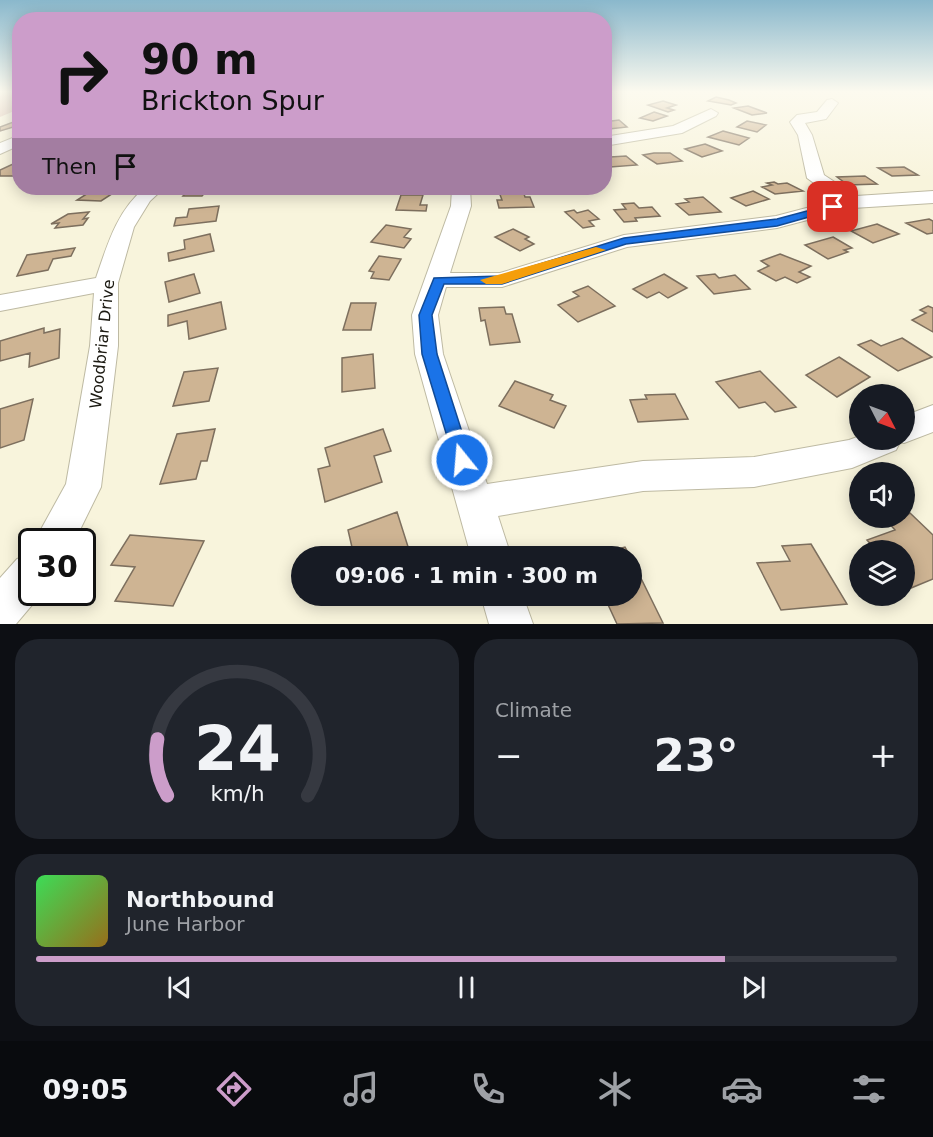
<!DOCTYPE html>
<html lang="en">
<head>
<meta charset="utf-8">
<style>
	:root { --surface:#171b24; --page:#20242c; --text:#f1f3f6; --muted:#9ea1a6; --line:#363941; --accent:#cc9dca }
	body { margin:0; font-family:"DejaVu Sans",sans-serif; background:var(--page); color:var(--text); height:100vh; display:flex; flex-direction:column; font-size:22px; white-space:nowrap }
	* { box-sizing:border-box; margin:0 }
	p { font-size:20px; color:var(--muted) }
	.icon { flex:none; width:33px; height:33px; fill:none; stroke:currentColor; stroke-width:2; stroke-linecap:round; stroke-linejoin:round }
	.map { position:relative; height:624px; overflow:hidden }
	.panel { display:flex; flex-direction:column; gap:15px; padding:15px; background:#0d0f14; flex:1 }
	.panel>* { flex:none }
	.guide { position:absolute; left:12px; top:12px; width:600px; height:183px; border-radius:24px; box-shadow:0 3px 15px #0003; background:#cc9dca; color:#111; overflow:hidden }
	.needle { width:39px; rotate:132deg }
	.fabs { position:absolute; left:849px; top:384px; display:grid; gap:12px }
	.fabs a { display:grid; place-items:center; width:66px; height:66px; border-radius:50%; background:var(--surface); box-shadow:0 3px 15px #0003; font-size:30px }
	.speed { position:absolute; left:18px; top:528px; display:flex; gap:12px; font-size:30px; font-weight:700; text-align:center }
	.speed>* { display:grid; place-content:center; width:78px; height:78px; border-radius:50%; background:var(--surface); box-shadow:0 3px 15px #0003; line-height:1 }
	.speed .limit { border:3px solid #111; border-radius:9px; background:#fff; color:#111 }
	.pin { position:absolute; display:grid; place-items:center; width:51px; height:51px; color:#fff; margin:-26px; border-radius:12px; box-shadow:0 3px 9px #0006 }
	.me { position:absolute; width:66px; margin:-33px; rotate:343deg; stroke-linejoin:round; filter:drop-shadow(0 0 4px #0008) }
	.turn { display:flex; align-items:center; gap:21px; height:126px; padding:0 30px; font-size:27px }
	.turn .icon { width:78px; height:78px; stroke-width:2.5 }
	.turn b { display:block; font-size:42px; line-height:51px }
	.then { display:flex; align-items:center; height:57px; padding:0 30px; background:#0003; gap:12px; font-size:22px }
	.big { font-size:45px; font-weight:800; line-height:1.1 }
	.panel .tile { flex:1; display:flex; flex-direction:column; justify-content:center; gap:9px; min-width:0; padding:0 21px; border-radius:24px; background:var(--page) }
	.panel .dial { align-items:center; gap:0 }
	.dial svg { height:156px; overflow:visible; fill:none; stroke:var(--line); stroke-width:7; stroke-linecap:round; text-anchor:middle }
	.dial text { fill:var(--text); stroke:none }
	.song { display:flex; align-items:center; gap:18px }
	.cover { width:72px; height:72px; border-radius:9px; background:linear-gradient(135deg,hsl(130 70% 55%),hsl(40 70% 35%)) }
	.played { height:6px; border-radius:3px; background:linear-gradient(90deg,var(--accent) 80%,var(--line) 80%) }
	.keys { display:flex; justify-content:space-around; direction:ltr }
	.heat { display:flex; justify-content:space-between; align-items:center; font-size:33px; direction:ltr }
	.panel .tiles { flex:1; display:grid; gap:15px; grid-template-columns:1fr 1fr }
	.tile:last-child { grid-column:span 2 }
	.trip { position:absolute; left:291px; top:546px; width:351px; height:60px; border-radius:30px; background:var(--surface); box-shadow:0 3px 15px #0003; font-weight:800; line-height:60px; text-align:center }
	.dock { display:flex; height:96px; justify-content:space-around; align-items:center; background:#090b0e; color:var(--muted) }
	.dock .icon { width:42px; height:42px }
	.dock .current { color:var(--accent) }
	.dock b { font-size:27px; color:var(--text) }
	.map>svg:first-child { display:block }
</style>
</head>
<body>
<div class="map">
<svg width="933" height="624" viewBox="0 0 933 624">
	<rect width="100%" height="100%" fill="#f8f4dc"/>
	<!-- green -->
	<path fill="#dbbfb1" d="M0,92H19V109L0,117Z"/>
	<!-- building -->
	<path fill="#ceb493" stroke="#7d6f5e" stroke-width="1.5" d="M716,97L729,100L736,103L731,105L708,101Z
		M663,101L676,105L667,108L674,110L668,112L648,105Z
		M748,106L767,113L752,115L734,108Z
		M654,112L667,116L653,121L640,118Z
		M619,120L627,127L609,129L604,126V122Z
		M16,121L20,122V125L0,131V127Z
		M747,121L766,125L757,132L737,127Z
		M723,131L749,138L739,145L708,137Z
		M705,144L722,151L702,157L685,149Z
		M654,153H670L682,161L657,164L643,155Z
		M604,155L610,157L626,156L637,165L610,167L604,162Z
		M13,164H20V173L14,176H0V170Z
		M904,167L918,175L892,176L878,168Z
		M865,176L877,184L848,185L837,177Z
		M774,182L778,184L787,183L803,191L775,194L762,187L772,185L767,183Z
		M96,188H121L101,201L77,200Z
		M190,188H209L202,196H183Z
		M523,191L525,197H530L534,207L499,208L497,200H502L499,192Z
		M753,191L769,199L746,206L731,198Z
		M401,195H423L420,205H427L426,211L396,210Z
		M703,197L721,212L689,215L676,204L689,202L685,199Z
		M634,203L639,208L652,207L660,216L635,218L637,221L624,222L614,210L626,209L622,204Z
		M219,206L216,221L174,226L176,218L187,217L189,209Z
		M574,210L577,213L588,210L599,219L589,221L594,226L583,228L565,212Z
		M89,212L83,219L88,218L83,225L55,228L59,223L51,224L68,214Z
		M929,219L933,221V233L927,234L906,223Z
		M877,224L899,234L873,243L851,231Z
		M386,225L411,229L404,237L411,239L404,248L371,242Z
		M513,229L529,237L525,239L534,244L520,251L495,237Z
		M210,234L214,251L169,261L168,253L185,249L184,240Z
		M833,237L852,248L844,250L848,252L828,259L805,245Z
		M75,248L71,256L53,259L48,270L17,276L27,255Z
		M780,254L811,266L799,272L810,277L797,283L785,277L776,281L758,271L769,266L761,261Z
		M379,256L401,259L389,280L371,278L374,272L369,271Z
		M194,274L200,293L169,302L165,282Z
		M664,274L687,288L668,298L659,292L647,298L633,289Z
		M715,274L719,278L735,275L750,289L714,294L697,276Z
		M588,286L615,306L578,322L558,305L579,296L573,292Z
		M221,302L226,329L189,339L187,321L168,326V315Z
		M351,303H376L371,330H343Z
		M928,306L933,308V332L912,320L926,313L920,310Z
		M504,307L506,314H512L520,342L490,345L485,320L481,321L479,308Z
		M44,328V333L60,329L59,358L29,367L30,353L0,361V341Z
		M902,338L932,357L898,371L858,345L871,340L881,346Z
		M373,354L375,388L342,392V358Z
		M839,357L870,377L837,397L806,375Z
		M218,368L209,401L173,406L184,372Z
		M760,371L796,407L775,412L765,402L739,408L716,382Z
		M515,381L553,395L550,400L566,406L554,428L499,406Z
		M675,394L688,419L638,422L630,400L647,399L645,395Z
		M33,399L24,440L0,448V409Z
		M215,429L207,461H201L196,479L160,484L177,434Z
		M383,429L391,451L374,456L382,482L325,502L318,469L330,466L325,448Z
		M397,512L410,553L401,556H354L348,530Z
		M910,513L933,535V579L911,588L904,581V550H876L867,540L895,530L887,521L904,518Z
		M130,535L204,541L173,606L115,601L135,567L111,565Z
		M811,544L847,604L781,610L757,563L790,561L782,546Z
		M625,547L630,556H588Z
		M632,560L663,623L617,624L604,596H632Z"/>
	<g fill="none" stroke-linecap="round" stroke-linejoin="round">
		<defs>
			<path id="minor" d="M832,99L838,103L826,119L805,123L812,135L824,175L856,196L933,191V203L853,208L777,228L627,247L502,287H446L438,315L443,354L487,484L643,461L754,457L849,440L860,436V440H904V416L933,405V432L904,443L900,442L896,450L852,468L754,487L643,491L498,516L511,556H471L415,354L412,315L451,206L452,188H470L471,206L450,273H500L624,235L776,216L837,200L807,178L798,135L790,122L797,115L817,112L827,100Z
				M711,109L718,113L716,116L682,133L604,146V137L673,126Z
				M20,135V145L0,154V143Z
				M145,188H164L150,201L134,227L118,283V346L101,487L74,542H34L66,484L90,346L94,293L0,311V295L96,278C107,246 117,210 145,188Z
				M32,554V592H43L16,624H0V578L17,559Z
				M481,596H523L533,624H489Z"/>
		</defs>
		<!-- minor casing -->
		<use href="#minor" stroke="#bebaa3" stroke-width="2"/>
		<!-- minor -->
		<use href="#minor" fill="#fff" fill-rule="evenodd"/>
	</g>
	<!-- sky -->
	<linearGradient id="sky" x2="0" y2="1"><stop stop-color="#8ab8cc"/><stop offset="0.51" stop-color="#fcfaef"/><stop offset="1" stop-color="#fcfaef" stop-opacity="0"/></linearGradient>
	<rect width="933" height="180" fill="url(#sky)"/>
	<!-- route -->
	<path fill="#1a73e8" stroke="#114b97" stroke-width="1.5" d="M833,204L838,207L837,209L777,226L626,244L502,284H444L432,315L437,354L471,460L469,466L462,468L456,466L422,354L419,315L434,278L501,276L624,238L777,219Z"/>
	<!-- slow -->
	<path fill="#f59e0b" d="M596,247L606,250L502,284H486L480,280Z"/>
	<g text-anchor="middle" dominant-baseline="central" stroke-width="4.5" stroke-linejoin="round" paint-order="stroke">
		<!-- street labels -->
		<g font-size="16" fill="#1c1a12" stroke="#fff">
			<text transform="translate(102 344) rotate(-84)">Woodbriar Drive</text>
		</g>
	</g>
</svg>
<div class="fabs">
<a><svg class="needle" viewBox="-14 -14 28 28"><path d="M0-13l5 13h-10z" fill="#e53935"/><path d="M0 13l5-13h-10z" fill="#9ea1a6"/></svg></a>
<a><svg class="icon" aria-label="sound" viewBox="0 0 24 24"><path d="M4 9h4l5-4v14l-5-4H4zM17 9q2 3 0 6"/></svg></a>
<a><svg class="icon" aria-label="layers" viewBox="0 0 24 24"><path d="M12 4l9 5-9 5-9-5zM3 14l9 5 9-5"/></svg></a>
</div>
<div class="speed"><div class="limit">30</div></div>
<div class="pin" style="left:833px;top:207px;background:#d93025"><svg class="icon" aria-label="arrive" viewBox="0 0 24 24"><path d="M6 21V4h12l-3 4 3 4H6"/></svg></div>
<svg class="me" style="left:462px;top:460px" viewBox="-20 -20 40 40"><circle r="17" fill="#1a73e8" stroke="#fff" stroke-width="3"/><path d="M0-11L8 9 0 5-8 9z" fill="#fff"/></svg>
<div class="trip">09:06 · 1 min · 300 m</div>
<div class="guide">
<div class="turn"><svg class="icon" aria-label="right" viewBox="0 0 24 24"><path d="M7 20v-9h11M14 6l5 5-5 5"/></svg><div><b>90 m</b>Brickton Spur</div></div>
<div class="then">Then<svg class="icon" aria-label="arrive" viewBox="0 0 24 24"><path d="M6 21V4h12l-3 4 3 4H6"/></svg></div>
</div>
</div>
<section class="panel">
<div class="tiles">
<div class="tile dial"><svg viewBox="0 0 100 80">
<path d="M14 69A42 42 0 1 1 86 69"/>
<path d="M14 69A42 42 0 0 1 9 40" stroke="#cc9dca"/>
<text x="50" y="56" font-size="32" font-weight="700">24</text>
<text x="50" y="72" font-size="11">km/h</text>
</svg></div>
<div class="tile"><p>Climate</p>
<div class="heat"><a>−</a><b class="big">23°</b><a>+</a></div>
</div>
<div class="tile">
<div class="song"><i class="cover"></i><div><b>Northbound</b><p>June Harbor</p></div></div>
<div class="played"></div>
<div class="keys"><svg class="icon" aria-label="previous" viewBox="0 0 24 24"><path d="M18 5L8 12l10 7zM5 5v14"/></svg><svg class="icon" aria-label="pause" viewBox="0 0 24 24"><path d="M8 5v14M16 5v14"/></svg><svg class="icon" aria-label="next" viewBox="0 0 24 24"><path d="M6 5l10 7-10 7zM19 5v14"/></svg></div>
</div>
</div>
</section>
<nav class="dock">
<b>09:05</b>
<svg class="icon current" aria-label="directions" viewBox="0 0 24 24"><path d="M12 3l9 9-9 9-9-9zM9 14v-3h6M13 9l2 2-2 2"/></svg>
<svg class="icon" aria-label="music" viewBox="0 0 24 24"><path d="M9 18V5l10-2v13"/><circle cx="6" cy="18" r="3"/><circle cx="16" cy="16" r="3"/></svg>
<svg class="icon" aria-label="phone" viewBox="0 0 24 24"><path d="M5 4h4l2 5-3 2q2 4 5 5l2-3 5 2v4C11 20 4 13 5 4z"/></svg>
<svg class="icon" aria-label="climate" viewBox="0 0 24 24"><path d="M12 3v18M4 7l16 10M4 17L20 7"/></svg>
<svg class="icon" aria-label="car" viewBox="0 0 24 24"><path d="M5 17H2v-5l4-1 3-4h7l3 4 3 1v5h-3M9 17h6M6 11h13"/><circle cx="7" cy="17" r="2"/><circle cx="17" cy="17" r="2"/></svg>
<svg class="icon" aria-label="filters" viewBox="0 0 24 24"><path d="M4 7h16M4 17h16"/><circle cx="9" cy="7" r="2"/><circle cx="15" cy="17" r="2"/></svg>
</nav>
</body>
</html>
